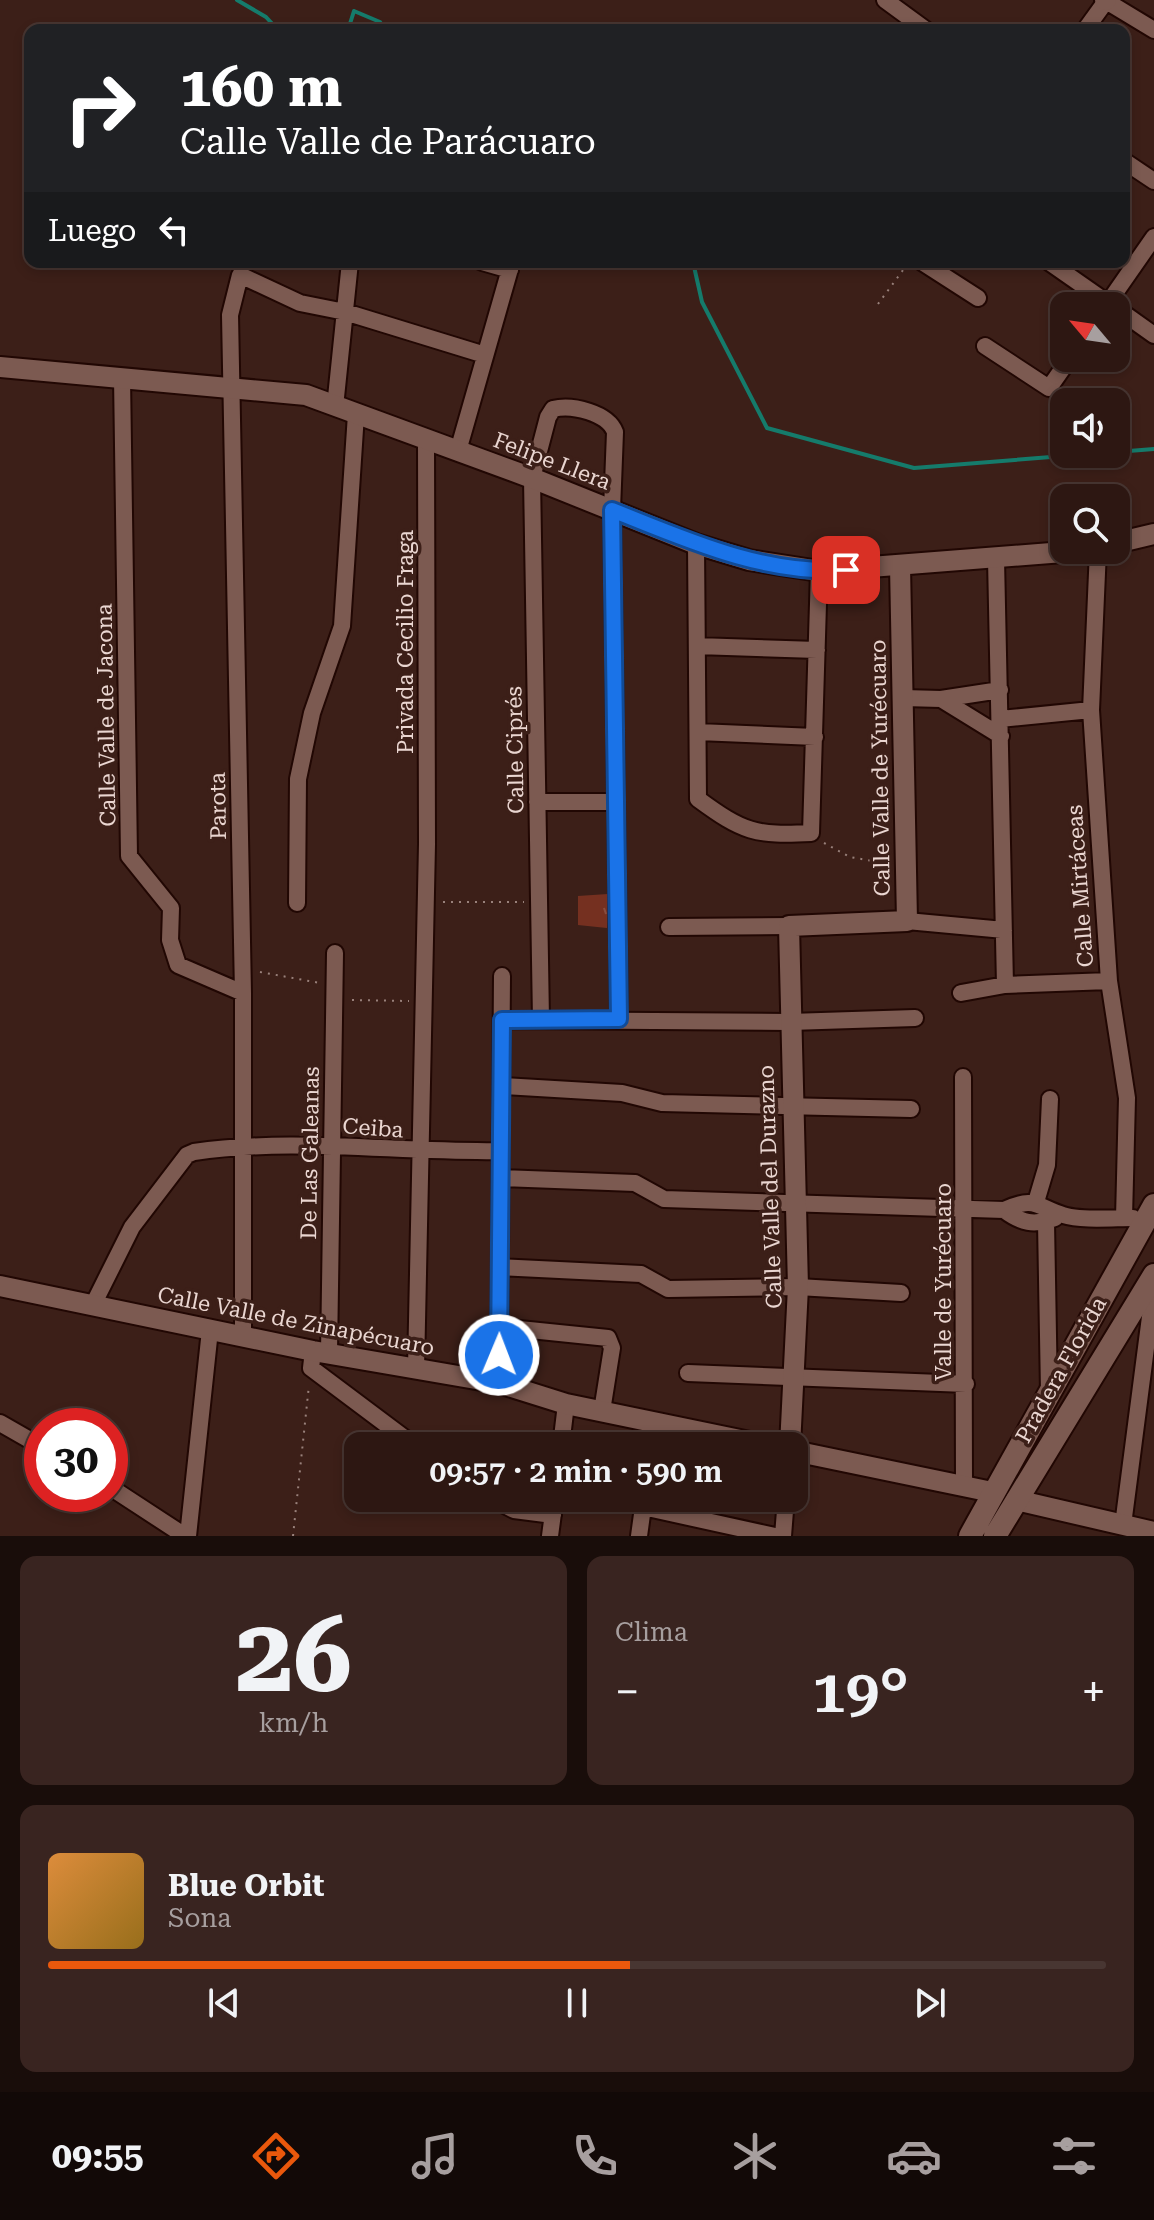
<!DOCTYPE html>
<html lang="es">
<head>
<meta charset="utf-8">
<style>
	:root { --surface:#2d1712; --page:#392420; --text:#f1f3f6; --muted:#a79f9f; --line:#483632; --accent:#ea580c }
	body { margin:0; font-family:"Roboto Serif",serif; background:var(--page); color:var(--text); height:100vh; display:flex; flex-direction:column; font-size:30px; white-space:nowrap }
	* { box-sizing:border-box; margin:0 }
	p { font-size:26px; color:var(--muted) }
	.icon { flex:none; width:44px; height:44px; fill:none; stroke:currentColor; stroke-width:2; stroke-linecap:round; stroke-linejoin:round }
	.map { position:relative; height:1536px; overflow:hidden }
	.sheet { display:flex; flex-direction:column; gap:20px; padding:20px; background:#190d0a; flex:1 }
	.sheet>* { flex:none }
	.top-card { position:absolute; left:24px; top:24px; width:1106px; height:244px; border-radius:16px; box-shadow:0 4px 12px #0003,0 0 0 2px var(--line); background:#202124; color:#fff; overflow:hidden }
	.needle { width:52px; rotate:299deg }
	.controls { position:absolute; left:1050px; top:292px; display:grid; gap:16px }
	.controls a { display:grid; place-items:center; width:80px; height:80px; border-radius:16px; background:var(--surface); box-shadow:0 4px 12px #0003,0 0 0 2px var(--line); font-size:40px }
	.speed { position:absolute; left:24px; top:1408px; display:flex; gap:16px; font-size:40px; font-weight:700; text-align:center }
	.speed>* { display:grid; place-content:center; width:104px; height:104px; border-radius:50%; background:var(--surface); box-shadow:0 4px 12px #0003,0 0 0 2px var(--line); line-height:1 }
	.speed .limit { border:12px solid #d22; background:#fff; color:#111 }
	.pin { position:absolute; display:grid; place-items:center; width:68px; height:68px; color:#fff; margin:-34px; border-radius:16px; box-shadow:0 4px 12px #0006 }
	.me { position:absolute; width:88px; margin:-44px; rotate:1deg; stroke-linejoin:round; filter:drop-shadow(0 0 6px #0008) }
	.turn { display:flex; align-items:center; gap:28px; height:168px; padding:0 24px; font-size:36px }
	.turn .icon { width:104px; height:104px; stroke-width:2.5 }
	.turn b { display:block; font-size:56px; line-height:68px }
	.then { display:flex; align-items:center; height:76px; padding:0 24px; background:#0003; gap:16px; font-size:30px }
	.big { font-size:60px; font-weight:600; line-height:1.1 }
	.sheet .widget { flex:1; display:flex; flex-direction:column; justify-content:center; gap:12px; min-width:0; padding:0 28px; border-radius:16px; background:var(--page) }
	.sheet .dial { align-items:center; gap:0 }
	.dial b { font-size:104px; line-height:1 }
	.song { display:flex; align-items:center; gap:24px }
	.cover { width:96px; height:96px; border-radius:12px; background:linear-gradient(135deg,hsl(30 70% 55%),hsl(40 70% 35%)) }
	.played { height:8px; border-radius:4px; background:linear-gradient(90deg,var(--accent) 55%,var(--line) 55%) }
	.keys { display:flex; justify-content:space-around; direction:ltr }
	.heat { display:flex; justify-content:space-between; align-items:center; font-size:44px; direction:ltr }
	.sheet .tiles { flex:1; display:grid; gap:20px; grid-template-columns:1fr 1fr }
	.widget:last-child { grid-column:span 2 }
	.trip { position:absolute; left:344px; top:1432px; width:464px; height:80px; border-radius:16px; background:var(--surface); box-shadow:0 4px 12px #0003,0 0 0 2px var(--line); font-weight:600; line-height:80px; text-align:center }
	.tab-bar { display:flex; height:128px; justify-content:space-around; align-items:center; background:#120907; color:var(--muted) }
	.tab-bar .icon { width:56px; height:56px }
	.tab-bar .current { color:var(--accent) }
	.tab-bar b { font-size:36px; color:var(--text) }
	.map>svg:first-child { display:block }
</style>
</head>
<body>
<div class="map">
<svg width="1154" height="1536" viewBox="0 0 1154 1536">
	<defs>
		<pattern id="grass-tufts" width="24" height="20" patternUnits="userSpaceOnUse" patternTransform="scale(2)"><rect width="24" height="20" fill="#753020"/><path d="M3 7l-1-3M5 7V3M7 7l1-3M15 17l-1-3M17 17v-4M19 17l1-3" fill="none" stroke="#894d3f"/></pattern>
	</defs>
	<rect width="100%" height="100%" fill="#3c1f18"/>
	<!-- grass -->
	<path fill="url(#grass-tufts)" d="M608,894L607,928L578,925V896Z"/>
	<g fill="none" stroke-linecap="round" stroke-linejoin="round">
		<!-- stream -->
		<path stroke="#157b6b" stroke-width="4" d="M237,0L266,17L278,30
			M348,30L354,11L380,22L385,30
			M693,262L702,302L767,428L914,468L1089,454
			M1116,452L1154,449"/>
		<defs>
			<path id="minor" d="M885,0L926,30
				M1085,30L1106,1L1154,30
				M1124,161L1154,181
				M482,262L510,270
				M922,262L978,298
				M1049,262L1112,306
				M1106,306L1154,237
				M1116,308L1154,335
				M985,346L1049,388L1070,358
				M122,377L129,856L171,908L170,940L178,965L243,993
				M335,407L350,262
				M458,451L512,262
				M696,544L698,799C743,832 755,836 811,833L819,571
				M1098,550L1091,710L1109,981L1127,1098L1124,1218
				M996,559L1005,985
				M697,646L817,650
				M903,698L941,699L1000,690
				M941,699L1001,736
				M1000,719L1091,710
				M698,732L815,737
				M537,802H616
				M297,903L298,779L312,713L342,626L356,414
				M907,921L1004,930
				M669,927L789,926
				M961,993L1005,985L1109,981
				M502,1020L790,1022L915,1018
				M541,1020L532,478L548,417L553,409C572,404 608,413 615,432L612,510L619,1019
				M963,1077L964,1487
				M502,1086L622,1093L662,1103L911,1109
				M501,1178L635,1183L664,1199L1004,1210C1034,1196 1036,1206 1063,1215C1082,1221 1113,1218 1133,1218
				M1036,1202L1047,1165L1050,1099
				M1004,1210C1021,1223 1034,1226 1055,1218
				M1046,1222L1049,1392
				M500,1267L641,1274L668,1289L798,1287L901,1293
				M93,1305L132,1227L187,1155L194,1152C295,1137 399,1153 501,1151
				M500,1327L608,1338L612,1348L602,1411
				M243,1337V993L230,315L240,275L300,303L345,312L485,355
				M313,1351L311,1368L415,1446
				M329,1353L335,953
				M416,1369L427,844L426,440
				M688,1373L966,1384
				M499,1383L502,976
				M0,1423L42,1447
				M561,1446L566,1404
				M651,1446L654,1421
				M110,1487L185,1536
				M491,1498L514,1510L553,1515
				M643,1507L775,1536
				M1123,1525L1154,1286
				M188,1536L210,1330
				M550,1536L555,1498
				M639,1536L644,1500
				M783,1536L786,1498"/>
			<path id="tertiary" d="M1105,0H1106
				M0,367L306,395L532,478L696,544L749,560L819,571L1089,550
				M1116,543L1154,534
				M0,1286L313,1351L499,1383L566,1404L769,1446
				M790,1446L798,1287L789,926L907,921L900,566
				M794,1451L992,1492
				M1016,1500L1154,1532"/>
			<path id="secondary" d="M970,1536L1154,1205
				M995,1536L1154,1275"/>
		</defs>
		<!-- minor casing -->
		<use href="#minor" stroke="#210703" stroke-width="20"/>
		<!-- tertiary casing -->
		<use href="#tertiary" stroke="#210703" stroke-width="24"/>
		<!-- secondary casing -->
		<use href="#secondary" stroke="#210703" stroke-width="26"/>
		<!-- path -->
		<path stroke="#99817b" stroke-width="2" stroke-dasharray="2 6" stroke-linecap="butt" d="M878,304L906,266
			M824,843L850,857L890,864
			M443,902H524
			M260,972L320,983
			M352,1000L409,1001
			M293,1536L309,1385"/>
		<!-- minor -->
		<use href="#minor" stroke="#7c5a51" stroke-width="16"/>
		<!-- tertiary -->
		<use href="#tertiary" stroke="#7c5a51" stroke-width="20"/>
		<!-- secondary -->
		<use href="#secondary" stroke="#7c5a51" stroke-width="22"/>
	</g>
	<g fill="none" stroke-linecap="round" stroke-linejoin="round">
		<defs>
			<path id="route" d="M499,1355L502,1020L619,1019L612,510C687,540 764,575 846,570"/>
		</defs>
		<!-- route casing -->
		<use href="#route" stroke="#114b97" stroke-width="20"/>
		<!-- route -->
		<use href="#route" stroke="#1a73e8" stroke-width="14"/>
	</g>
	<g text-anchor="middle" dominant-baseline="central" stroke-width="7" stroke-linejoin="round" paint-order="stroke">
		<!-- street labels -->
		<g font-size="22" fill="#ead6d1" stroke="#3c1f18">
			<text transform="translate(552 461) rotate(21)">Felipe Llera</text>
			<text transform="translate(405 642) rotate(-90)">Privada Cecilio Fraga</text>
			<text transform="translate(106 715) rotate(-91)">Calle Valle de Jacona</text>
			<text transform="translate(515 750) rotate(-91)">Calle Ciprés</text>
			<text transform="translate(880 768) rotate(-91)">Calle Valle de Yurécuaro</text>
			<text transform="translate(218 806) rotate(-91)">Parota</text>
			<text transform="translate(1080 886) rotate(-94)">Calle Mirtáceas</text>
			<text transform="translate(373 1128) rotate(4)">Ceiba</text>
			<text transform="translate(310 1153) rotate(-89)">De Las Galeanas</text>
			<text transform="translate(770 1187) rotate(-92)">Calle Valle del Durazno</text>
			<text transform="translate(943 1282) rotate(-90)">Valle de Yurécuaro</text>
			<text transform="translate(296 1321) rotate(11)">Calle Valle de Zinapécuaro</text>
			<text transform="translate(1061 1370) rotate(-61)">Pradera Florida</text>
		</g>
	</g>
</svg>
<div class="controls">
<a><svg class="needle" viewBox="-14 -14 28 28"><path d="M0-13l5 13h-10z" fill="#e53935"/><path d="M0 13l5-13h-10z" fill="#a79f9f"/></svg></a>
<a><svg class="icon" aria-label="sound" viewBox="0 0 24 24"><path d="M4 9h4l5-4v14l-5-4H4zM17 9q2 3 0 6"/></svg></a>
<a><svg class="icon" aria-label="search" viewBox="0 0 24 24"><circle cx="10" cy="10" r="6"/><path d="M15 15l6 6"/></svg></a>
</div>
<div class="speed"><div class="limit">30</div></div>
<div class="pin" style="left:846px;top:570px;background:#d93025"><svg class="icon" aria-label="arrive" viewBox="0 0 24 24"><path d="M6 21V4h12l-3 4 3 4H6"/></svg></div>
<svg class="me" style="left:499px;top:1355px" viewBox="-20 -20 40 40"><circle r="17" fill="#1a73e8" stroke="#fff" stroke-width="3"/><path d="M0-11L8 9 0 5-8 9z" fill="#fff"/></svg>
<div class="trip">09:57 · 2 min · 590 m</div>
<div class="top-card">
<div class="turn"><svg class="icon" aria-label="right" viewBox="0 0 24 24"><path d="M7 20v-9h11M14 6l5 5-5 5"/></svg><div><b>160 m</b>Calle Valle de Parácuaro</div></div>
<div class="then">Luego<svg class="icon" aria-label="left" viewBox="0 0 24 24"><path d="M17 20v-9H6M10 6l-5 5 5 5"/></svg></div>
</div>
</div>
<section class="sheet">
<div class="tiles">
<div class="widget dial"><b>26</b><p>km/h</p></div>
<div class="widget"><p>Clima</p>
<div class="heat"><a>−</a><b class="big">19°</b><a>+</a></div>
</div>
<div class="widget">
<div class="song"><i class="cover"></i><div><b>Blue Orbit</b><p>Sona</p></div></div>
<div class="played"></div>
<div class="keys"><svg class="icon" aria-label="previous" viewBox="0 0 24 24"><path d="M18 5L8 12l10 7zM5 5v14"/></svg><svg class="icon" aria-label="pause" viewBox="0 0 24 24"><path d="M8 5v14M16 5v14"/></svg><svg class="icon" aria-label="next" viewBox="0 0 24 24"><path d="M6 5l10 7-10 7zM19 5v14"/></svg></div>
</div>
</div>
</section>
<nav class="tab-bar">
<b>09:55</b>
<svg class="icon current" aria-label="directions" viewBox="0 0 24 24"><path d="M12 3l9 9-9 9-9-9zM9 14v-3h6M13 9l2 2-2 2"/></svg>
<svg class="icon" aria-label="music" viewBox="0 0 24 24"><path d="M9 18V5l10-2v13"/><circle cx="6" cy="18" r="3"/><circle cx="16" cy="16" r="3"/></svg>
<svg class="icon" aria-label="phone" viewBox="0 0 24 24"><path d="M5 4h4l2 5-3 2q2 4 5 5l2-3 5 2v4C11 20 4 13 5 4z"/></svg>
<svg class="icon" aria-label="climate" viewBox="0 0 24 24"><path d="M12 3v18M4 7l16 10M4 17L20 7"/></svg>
<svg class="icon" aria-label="car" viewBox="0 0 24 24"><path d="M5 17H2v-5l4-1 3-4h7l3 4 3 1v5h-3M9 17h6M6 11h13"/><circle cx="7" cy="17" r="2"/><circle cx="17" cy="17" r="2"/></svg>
<svg class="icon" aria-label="filters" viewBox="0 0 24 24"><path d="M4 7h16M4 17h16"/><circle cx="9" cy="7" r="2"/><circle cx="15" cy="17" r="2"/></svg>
</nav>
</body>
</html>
